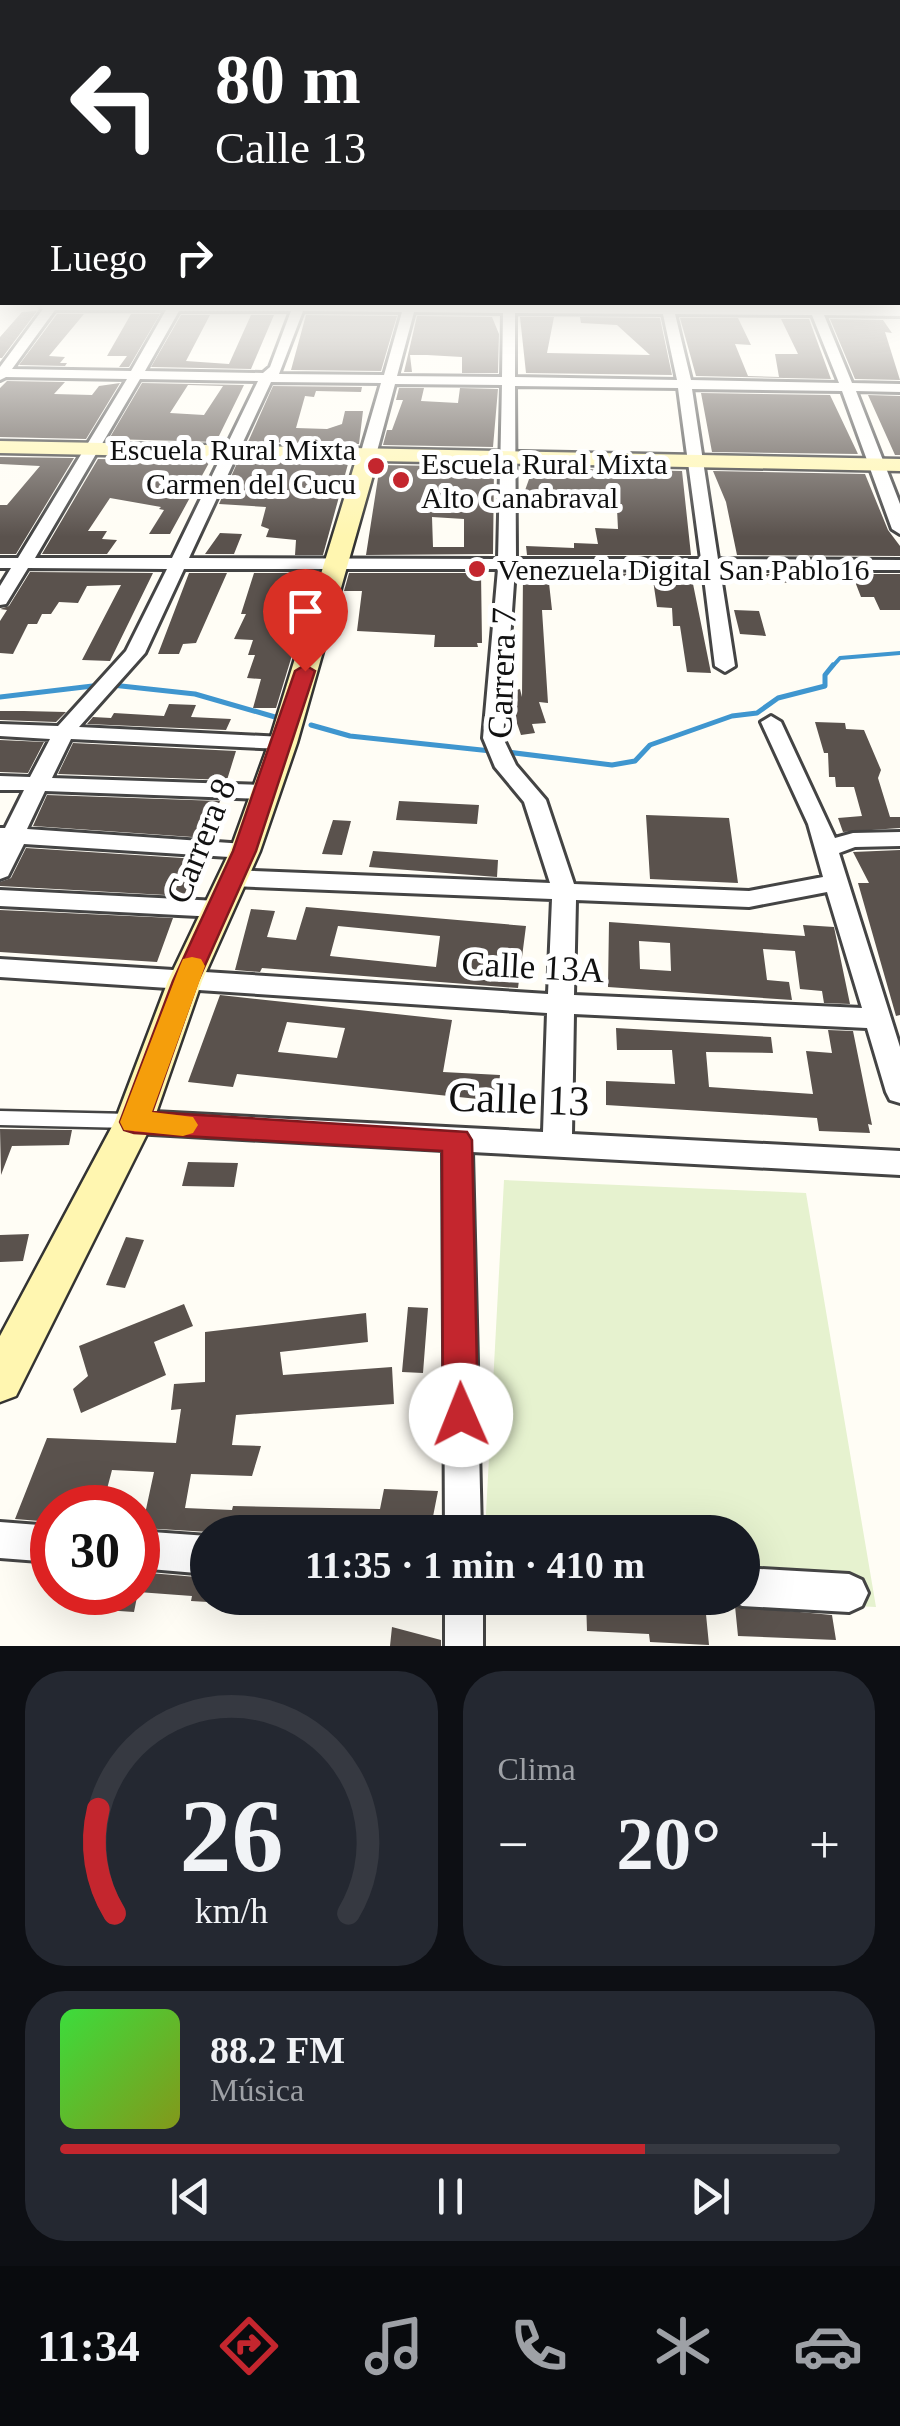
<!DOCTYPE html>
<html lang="es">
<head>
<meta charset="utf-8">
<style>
	:root { --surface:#171b24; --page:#242831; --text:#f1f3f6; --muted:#9ea1a6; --line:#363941; --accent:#c4262e }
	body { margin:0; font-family:Georgia,serif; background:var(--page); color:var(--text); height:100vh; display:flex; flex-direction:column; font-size:38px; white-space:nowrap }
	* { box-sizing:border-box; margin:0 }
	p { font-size:32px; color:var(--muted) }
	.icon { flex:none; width:55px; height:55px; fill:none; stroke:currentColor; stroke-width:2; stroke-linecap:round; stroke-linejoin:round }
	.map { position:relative; height:1646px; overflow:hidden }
	.drawer { display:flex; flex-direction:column; gap:25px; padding:25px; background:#0d0f14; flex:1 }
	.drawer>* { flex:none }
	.banner { position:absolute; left:0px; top:0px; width:900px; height:305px; box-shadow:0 10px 40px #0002; background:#202124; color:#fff; overflow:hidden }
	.speed { position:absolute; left:30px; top:1485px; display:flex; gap:20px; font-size:50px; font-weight:700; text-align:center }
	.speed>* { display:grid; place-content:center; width:130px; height:130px; border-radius:50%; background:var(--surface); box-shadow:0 10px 40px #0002; line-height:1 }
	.speed .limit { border:15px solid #d22; background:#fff; color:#111 }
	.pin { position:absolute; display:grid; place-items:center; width:85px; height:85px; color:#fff; margin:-102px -42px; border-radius:50% 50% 50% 0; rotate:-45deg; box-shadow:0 0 10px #0007 }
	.pin .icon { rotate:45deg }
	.me { position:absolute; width:110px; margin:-55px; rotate:359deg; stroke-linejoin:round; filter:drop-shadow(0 0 8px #0008) }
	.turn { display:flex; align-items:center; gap:35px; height:210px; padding:0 50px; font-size:45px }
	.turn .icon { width:130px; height:130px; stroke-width:2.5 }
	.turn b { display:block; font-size:70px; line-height:85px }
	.then { display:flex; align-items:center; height:95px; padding:0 50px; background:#0003; gap:20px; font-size:38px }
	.big { font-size:75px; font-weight:700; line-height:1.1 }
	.drawer .widget { flex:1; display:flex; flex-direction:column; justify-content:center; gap:15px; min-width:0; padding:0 35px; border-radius:40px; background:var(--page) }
	.drawer .dial { align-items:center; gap:0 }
	.dial svg { height:260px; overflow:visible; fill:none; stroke:var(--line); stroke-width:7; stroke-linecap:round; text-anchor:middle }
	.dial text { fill:var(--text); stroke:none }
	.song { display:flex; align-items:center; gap:30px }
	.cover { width:120px; height:120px; border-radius:15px; background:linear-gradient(135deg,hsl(120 70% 55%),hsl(70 70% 35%)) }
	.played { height:10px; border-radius:5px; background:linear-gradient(90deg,var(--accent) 75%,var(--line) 75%) }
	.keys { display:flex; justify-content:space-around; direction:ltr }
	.heat { display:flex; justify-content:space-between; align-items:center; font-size:55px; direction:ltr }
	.drawer .tiles { flex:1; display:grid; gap:25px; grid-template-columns:1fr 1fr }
	.widget:last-child { grid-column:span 2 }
	.trip { position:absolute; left:190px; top:1515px; width:570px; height:100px; border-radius:50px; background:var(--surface); box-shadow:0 10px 40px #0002; font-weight:700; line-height:100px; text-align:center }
	.dock { display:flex; height:160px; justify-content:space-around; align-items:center; background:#090b0e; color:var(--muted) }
	.dock .icon { width:70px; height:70px }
	.dock .selected { color:var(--accent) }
	.dock b { font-size:45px; color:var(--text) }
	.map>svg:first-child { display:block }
</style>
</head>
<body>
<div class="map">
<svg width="900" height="1646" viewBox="0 0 900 1646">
	<rect width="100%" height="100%" fill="#fffdf5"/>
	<!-- pitch -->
	<path fill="#e6f2cf" d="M504,1180L806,1193L876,1607L688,1598H742V1532H485Z"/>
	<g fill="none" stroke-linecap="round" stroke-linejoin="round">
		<!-- stream-far1 -->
		<path stroke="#3f96cf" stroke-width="4" d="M831,668L840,658L900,653"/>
		<!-- stream -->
		<path stroke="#3f96cf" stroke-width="5" d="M112,685L195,694L275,717
			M0,697L101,685
			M311,725L350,736L491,751
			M507,752L612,765L635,761L650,745L732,716L757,713L778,698L825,686V675L833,665"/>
	</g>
	<!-- building -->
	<path fill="#5a524d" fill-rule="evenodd" d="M37,311L2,358H0V337L22,312Z
		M57,314H84L49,356L65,357L60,363H67L65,366L19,365Z
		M131,314H160L129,367H119L127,356H107Z
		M181,315H210L186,361L229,364L251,315H274L251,369L151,367Z
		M306,315L397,316L381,371L291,370Z
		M417,316L492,317L499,334L498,373H462V357L427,355H410L412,372H404Z
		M520,317H554L547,353L650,355L617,325L581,323L580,317L660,318L672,375L526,373Z
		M680,318H738L751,345L735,344L748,376L779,377L775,354H798L781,319H809L831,379L696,376Z
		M830,319L883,320L892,333L885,332L900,380L855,379Z
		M7,381L65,382L54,394L92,395L99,386L120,383L86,439L0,437V388Z
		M142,383L244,385L216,442L109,439ZM188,385L223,386L204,415L170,413Z
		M273,386L362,387L361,392L316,391L314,397L305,396L296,428L327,429L342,424L345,411H363L359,444L248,442Z
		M399,388H424L421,401L458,403L460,388L498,389L493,447L383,445L387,430H392L403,400H396Z
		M701,393L830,395L858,454L712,452Z
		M868,395L900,396V455H895Z
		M0,457L74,458L16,554H0V505H7L40,466L0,464Z
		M98,459L210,461L170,534H149L164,510L159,509L161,507L110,498L88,531H107L102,539L117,540L107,554H42Z
		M238,461L348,464L323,555H295L296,540L266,537L269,529L261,526L266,507L219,504Z
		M380,465L494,467L493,554L366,555ZM432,517L464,519V547H433Z
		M533,468L682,471L691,555H527L526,546L574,548V543L598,544L595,528L618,529L616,489L554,491L557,509L526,508L523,496Z
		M713,471L865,474L888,530L900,546V556L737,555L726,502Z
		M220,533L242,534L234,554H205Z
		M30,572L153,573L110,661L82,660L121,585L87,586L78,603L59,602L51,614H42L37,624H28L13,654L0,653V621L7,610L0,609L9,606Z
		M189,573H227L196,643L183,644L179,654H158Z
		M254,573H317L276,708H253L261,679L247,678L255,655H248L253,640L234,639L246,614H241Z
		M349,573H481L482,643H477L478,647H434L435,635L357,631L362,591H344Z
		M523,573L691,574L711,673L687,672L680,626H673L672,608L657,607L653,580L549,583L552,610H542L548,703L539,702L546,723L532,724L535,733L521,735L509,700L510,692L520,689L522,697Z
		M742,574H900V610H880L874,597H861L854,579L787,583Z
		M734,610L759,611L766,636L740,634Z
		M169,704L196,705L191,717L231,719L226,730L87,724L93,717L111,718L114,713L164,716Z
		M0,711H24L66,712L56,722L0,720Z
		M815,722L845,723L846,729L864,730L881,770L878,778L890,817H900V828L843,832L838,818L862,816L854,787H836L835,777H829L828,753H824Z
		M0,740L44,742L28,773L0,772Z
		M73,743L236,751L227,780L58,774Z
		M47,795L220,801L207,838L33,826Z
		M399,801L479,805L477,824L396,820Z
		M646,815L729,818L738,883L650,879Z
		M333,820L351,821L342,855L322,854Z
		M26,848L198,859L184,896L0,886V882L11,878Z
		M900,850V1015L896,1016L858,883H869L853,852Z
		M373,851L498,860L497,877L369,867Z
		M306,907L526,926L518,988L262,968L260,972L235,970L251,909L275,911L267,937L296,940ZM338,926L440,936L436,967L330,956Z
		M0,910L173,918L157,962L0,952Z
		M609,922L805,936L803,925L834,927L850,1004L824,1003L822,991L800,989L795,951L763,949L767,980L789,982L792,1000L608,987ZM639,941L670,943L671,971L640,969Z
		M220,995L452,1020L443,1072L500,1075L497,1101L237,1074L233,1087L188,1082ZM287,1022L345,1028L337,1058L278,1052Z
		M616,1028L771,1037L773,1053L706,1052L709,1087L813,1094L806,1051L832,1053L828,1030L853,1031L872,1125L868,1124L870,1133L819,1131L817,1118L606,1105V1081L675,1084L672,1050H617Z
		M0,1129L72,1130L69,1145L12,1146L1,1175Z
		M188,1162L238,1163L234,1187L182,1186Z
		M29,1234L23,1261L0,1262V1235Z
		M126,1237L144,1240L125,1288L106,1285Z
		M184,1304L193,1326L154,1342L166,1375L81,1413L73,1389L88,1376L79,1346Z
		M408,1307L428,1308L423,1373L402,1372Z
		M366,1313L368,1342L280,1352L283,1375L392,1367L394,1404L236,1415L232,1445L261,1446L252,1476L191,1474L185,1508L232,1510L233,1506L380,1509L384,1489L438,1491L430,1532H209L142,1528L154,1472L112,1470L102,1508H52V1522L15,1519L47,1438L176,1443L181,1409L171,1410L174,1384L205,1382V1332Z
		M138,1572L208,1578V1602L191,1601L192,1596L138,1592Z
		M108,1592H138L134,1612L104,1610Z
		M586,1599L705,1604L709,1645L650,1642L649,1634L587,1631Z
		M735,1606L832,1615L836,1640L738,1636Z
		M392,1627L441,1640V1646H390Z"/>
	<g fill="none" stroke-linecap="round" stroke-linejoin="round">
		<defs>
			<path id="lane" d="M0,1118L130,1121"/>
			<path id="street" d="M40,306L900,308V316L824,315L852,383L900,384V392L856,391L900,504V534L892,529L842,391L692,389L718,559L900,560V570H720L735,666L725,672L715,666L703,570L515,569L503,738L516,765L546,800L574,884L749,891L823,877L808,824L761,722L771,716L781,722L835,838L853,833L900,832V846L855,847L839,853L900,1047V1103L890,1100L886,1092L867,1028L574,1014L572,1134L900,1151V1175L472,1152L481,1532H445L443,1150L134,1133L124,1130L120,1122L124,1114L134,1111L543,1132L547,1013L0,977V959L548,994L552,899L232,886L220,878L232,870L550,883L524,802L495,767L483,738L498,569H184L145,653L79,727L283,737L293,743L283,749L71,739L52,778L265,785L276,792L265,799L45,791L27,829L245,844L257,851L245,858L24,844L8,876L0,879V828H5L24,790H0V776L30,777L50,739L0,736V724L58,726L126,651L167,569L28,568L6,604L0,605V586L11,568H0V558H18L127,379L6,377L0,380V367L43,309ZM55,310H166L131,371L12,369ZM179,311H291L270,367L263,373L145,371ZM303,311L402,312L384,375L279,374ZM414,312L503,313L502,377L397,376ZM515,313L663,314L677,380L515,377ZM675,314L812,315L839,383L691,380ZM140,379L258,381L172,558H35ZM271,382L381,383L360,455L368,460L376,455L395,384L502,385L498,559L189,558ZM515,386L678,388L701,559H516ZM827,892L862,1008L574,995L576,900L749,907Z
				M0,890L218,901L227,903L230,909L227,915L218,917L0,906Z
				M0,1522L52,1526V1562L0,1558Z
				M138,1531L208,1536V1574L138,1568Z
				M742,1568L849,1574L862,1580L868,1593L862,1606L849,1612L742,1606L727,1598H742Z
				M445,1598H483V1646H445Z"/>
			<path id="secondary" d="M0,441L900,459V471L377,461L297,743L260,851L202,981L153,1122L16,1396L0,1402V1336L115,1121L168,981L230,851L269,743L356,460L0,453Z"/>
		</defs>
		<!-- lane casing -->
		<use href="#lane" stroke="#444" stroke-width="19"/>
		<!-- street casing -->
		<use href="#street" stroke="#444" stroke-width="6"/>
		<!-- secondary casing -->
		<use href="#secondary" stroke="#333" stroke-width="5"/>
		<!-- lane -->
		<use href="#lane" stroke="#fff" stroke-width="14"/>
		<!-- street -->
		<use href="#street" fill="#fff" fill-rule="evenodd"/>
		<!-- secondary -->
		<use href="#secondary" fill="#fff6b0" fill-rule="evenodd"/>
	</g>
	<!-- sky -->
	<linearGradient id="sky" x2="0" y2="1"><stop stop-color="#95c6ee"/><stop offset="0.57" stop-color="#fffefa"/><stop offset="1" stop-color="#fffefa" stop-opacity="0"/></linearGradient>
	<rect width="900" height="537" fill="url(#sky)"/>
	<!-- route -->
	<path fill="#c4262e" stroke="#7f191e" stroke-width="2.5" d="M305,665L315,671L256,851L198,981L152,1112L467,1132L472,1140L478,1415L473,1427L461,1431L448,1427L443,1415L442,1151L134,1133L124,1130L120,1122L173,981L233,851L295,671Z"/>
	<!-- slow -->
	<path fill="#f59e0b" d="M192,957L201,959L205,966L152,1112L193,1117L198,1125L193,1133L183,1136L124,1130L120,1122L180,966L183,959Z"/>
	<!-- markers -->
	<g fill="#c4262e" stroke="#fff" stroke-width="4">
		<circle cx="376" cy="466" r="10"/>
		<circle cx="401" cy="480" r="10"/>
		<circle cx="477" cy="569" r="10"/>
	</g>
	<g text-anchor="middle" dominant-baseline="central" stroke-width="10" stroke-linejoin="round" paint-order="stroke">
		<!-- far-poi labels -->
		<g font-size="30" fill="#111" stroke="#fff" text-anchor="start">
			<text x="356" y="449" text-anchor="end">Escuela Rural Mixta<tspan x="356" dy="34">Carmen del Cucu</tspan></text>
			<text x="421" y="463">Escuela Rural Mixta<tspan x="421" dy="34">Alto Canabraval</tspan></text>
			<text x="497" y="569">Venezuela Digital San Pablo16</text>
		</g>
		<!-- street labels -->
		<g font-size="35" fill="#111" stroke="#fff">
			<text transform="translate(502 673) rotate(-88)">Carrera 7</text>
			<text transform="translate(201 841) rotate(-68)">Carrera 8</text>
			<text transform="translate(533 967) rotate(3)">Calle 13A</text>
		</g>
		<!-- near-street labels -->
		<g font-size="42" fill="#111" stroke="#fff">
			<text transform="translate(519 1099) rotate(2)">Calle 13</text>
		</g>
	</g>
</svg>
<div class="speed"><div class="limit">30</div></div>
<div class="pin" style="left:305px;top:671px;background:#d93025"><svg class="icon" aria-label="arrive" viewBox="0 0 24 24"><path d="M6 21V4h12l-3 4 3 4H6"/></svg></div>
<svg class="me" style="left:461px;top:1415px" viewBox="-20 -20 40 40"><circle r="19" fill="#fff"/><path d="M0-13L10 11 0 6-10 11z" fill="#c4262e"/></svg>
<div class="trip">11:35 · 1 min · 410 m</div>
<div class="banner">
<div class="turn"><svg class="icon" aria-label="left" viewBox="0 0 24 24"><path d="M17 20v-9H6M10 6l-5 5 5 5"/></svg><div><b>80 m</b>Calle 13</div></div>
<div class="then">Luego<svg class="icon" aria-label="right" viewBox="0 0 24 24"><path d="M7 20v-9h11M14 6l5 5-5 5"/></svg></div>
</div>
</div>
<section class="drawer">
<div class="tiles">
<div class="widget dial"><svg viewBox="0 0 100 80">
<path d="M14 69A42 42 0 1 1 86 69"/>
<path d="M14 69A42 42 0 0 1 9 37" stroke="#c4262e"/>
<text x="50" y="56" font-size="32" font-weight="700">26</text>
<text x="50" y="72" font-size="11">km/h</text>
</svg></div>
<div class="widget"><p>Clima</p>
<div class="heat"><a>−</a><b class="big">20°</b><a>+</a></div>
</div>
<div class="widget">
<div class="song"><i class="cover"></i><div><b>88.2 FM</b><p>Música</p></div></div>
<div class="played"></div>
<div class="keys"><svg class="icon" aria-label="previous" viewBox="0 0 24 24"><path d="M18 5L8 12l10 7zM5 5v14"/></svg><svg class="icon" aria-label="pause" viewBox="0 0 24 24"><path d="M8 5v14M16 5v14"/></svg><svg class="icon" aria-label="next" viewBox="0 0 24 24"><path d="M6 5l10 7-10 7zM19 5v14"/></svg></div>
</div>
</div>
</section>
<nav class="dock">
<b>11:34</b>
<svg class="icon selected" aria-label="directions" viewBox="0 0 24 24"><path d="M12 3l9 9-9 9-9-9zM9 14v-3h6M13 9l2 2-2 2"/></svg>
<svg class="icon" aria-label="music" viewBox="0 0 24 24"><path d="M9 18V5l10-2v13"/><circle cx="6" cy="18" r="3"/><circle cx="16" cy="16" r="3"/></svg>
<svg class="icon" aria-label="phone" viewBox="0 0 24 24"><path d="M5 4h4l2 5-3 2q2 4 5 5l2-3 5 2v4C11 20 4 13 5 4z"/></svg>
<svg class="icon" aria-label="climate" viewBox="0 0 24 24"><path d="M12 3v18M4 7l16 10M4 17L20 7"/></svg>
<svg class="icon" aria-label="car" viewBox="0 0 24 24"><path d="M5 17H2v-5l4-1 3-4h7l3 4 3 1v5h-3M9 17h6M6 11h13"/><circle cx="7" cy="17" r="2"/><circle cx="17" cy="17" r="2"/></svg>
</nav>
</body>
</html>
